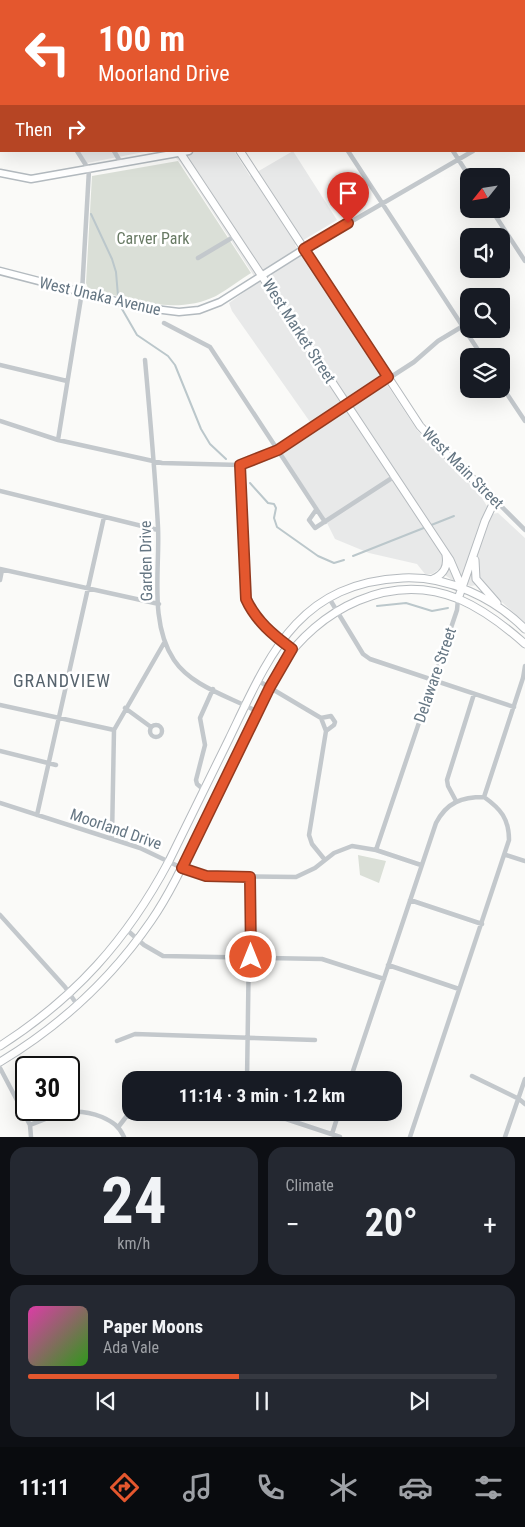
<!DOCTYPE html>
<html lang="en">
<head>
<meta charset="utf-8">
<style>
	:root { --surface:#171b24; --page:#242831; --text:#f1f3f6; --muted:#9ea1a6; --line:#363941; --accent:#e4572e }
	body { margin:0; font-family:"Roboto Condensed",sans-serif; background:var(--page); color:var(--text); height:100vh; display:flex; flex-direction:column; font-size:19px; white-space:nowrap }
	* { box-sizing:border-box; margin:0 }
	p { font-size:16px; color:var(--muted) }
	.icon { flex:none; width:28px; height:28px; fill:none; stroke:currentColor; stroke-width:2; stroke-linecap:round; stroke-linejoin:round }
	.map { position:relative; height:1137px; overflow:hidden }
	.panel { display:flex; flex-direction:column; gap:10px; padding:10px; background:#0d0f14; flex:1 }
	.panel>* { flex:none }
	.top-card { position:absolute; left:0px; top:0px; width:525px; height:152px; box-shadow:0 5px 20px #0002; background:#e4572e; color:#fff; overflow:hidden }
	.needle { width:32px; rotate:240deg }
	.tools { position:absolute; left:460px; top:168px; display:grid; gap:10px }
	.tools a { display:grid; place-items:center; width:50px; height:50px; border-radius:10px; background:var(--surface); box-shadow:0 5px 20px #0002; font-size:25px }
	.speed { position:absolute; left:15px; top:1056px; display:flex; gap:10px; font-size:25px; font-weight:700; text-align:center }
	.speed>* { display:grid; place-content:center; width:65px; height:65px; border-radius:50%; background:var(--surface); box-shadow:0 5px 20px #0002; line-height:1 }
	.speed .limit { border:2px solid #111; border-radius:8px; background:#fff; color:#111 }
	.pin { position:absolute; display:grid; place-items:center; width:42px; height:42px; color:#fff; margin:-51px -21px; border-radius:50% 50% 50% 0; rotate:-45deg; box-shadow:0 0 5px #0007 }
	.pin .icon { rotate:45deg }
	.me { position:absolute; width:55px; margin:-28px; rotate:0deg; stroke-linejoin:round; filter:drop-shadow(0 0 4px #0008) }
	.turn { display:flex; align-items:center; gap:18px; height:105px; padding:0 15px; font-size:22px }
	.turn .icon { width:65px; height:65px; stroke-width:2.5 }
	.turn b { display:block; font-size:35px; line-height:42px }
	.then { display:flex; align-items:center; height:48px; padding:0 15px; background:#0003; gap:10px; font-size:19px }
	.big { font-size:38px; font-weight:700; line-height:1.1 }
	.panel .card { flex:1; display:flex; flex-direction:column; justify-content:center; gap:8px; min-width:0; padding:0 18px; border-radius:15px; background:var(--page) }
	.panel .dial { align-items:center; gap:0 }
	.dial b { font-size:65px; line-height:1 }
	.song { display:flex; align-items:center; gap:15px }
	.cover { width:60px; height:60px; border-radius:8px; background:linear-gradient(135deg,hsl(320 70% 55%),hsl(110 70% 35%)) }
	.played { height:5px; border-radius:2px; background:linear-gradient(90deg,var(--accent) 45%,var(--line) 45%) }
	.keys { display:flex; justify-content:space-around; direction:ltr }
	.heat { display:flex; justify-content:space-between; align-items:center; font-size:28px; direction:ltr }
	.panel .tiles { flex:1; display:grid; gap:10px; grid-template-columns:1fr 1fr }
	.card:last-child { grid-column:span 2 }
	.trip { position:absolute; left:122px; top:1071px; width:280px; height:50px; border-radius:15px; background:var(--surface); box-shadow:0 5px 20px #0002; font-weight:700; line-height:50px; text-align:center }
	.tabs { display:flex; height:80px; justify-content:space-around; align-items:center; background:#090b0e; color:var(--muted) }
	.tabs .icon { width:35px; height:35px }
	.tabs .current { color:var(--accent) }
	.tabs b { font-size:22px; color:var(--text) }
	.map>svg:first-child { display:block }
</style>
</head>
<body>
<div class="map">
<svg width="525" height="1137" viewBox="0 0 525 1137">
	<rect width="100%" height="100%" fill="#fafaf8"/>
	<!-- built -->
	<path fill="#e8e9e9" d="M0,0H193L194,1H1V48Z
		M79,151H149L87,163Z
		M169,151H234L250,176L293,151L337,220L295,245L417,430L480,495L492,514L498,513L525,538V623L482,584L471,586L452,580L438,570L432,574H425L417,564L369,553L335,539L323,515L283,455V451L315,429L232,311L229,303L258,282L180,162Z"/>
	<!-- green -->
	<path fill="#dadfd7" d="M178,161L251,273C240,280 228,289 216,296C175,316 129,299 88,288L86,283L92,176Z
		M358,855L386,861L379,883L360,875Z"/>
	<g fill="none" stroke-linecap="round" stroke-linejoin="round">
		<!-- stream -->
		<path stroke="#bbc7cb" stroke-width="2" d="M91,214L112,259L116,272L118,296
			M122,309L137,335L168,356L175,365L201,429L210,444L226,459
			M250,483L268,503L274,504L276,508L274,518L277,527L318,556L334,563L344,560
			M353,556L454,516
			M377,606L406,603L432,611L448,608"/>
		<defs>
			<path id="secondary" d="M0,173L31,179L189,151
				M0,271L139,307L179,312L199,310L220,302L304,249"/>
			<path id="primary" d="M84,0L85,1
				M143,0L144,1
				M179,151L450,560L462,588
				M240,151L420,426L446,454L495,500L485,521L458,599
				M475,560L476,579L497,603
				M433,579C444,574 448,567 446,555
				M0,1046C75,998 127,940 169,861C189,821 209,780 229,739C269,656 297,583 403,578C448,576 494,598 525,629
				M0,1062C60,1026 111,979 151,921C173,889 189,852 206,817C231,767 255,717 280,667C318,609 390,571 459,599C484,610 505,626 525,644"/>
		</defs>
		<!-- secondary casing -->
		<use href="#secondary" stroke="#b3babf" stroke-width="9"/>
		<!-- primary casing -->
		<use href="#primary" stroke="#b5babe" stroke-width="9"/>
		<!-- street -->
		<path stroke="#c3c8cc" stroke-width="4.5" d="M26,0L27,1
			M250,0V1
			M354,0V1
			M459,0L460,1
			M131,1L133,0
			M444,1L446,0
			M0,72L1,73
			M524,99L525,101
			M524,122L525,121
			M0,147L1,139
			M114,151L121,163
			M348,151L482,356
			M453,151L469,176
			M491,209L525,261
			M304,249L473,151
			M198,258L235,236
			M164,323L210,347L325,522
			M145,360C150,416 155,471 158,527C160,569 149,623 174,660C192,687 231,697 258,712
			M0,365L67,381
			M501,385L525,421
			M0,421L58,440L162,463L240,465L278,450L414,362L438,341L463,326
			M58,440L82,292L89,170L77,151
			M240,465L246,599C256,621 273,635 292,649
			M0,491L158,530
			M495,500L525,530
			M316,510L309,520L315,528L395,476
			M0,569L159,604
			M0,580L2,570
			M329,598L363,654L370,659L514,707
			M257,680L321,718L326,731L309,835L312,844L325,860
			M0,705L114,730
			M125,708L151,727
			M321,718L331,716L335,722L334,725L326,731
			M150 731a6 6 0 1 1 12 0a6 6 0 1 1-12 0Z
			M0,751L56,765
			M204,790L197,784L196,780L205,745L200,718L213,689
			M484,797L523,678L525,666
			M456,801L448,786L447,780L474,694
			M0,803L140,848L182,868L205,876L296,877L315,868L334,853L352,846L376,850L421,865
			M37,815L104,517
			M112,838L114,730L164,643
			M376,850L457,610L458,599
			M506,855L525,861
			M410,900L482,924
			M0,915L65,987L78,1006
			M127,930L144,945L163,956L322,959L384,979
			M388,965L459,989
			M117,1041L135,1034L315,1040
			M0,1068L30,1125L31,1137
			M472,1076L519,1099L525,1104
			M247,1080L250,877
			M350,1080L436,823C447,802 462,797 484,797
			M30,1125C57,1114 73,1106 102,1117C113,1122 119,1126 124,1137
			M119,1126L126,1117L135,1114L286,1119L340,1137
			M332,1134L339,1112
			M410,1137L509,840C509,819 501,809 484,797
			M505,1137L525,1079"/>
		<!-- secondary -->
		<use href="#secondary" stroke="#fff" stroke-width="6"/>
		<!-- primary -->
		<use href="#primary" stroke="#fff" stroke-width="7"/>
	</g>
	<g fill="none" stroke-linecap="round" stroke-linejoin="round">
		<defs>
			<path id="route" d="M251,957L250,877L206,876L182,868L270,687L292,649C273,635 256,621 246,599L240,465L278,450L388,377L304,249L348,223"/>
		</defs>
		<!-- route casing -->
		<use href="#route" stroke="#94391e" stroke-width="12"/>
		<!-- route -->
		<use href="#route" stroke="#e4572e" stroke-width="9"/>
	</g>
	<g text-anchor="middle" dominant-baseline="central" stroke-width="5" stroke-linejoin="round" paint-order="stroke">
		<!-- park labels -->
		<g font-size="16" fill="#687a64" stroke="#fff">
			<text x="153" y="238">Carver Park</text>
		</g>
		<!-- street labels -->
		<g font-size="16" fill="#657683" stroke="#fff">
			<text transform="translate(100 296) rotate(13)">West Unaka Avenue</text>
			<text transform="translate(299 331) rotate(57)">West Market Street</text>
			<text transform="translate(463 468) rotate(45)">West Main Street</text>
			<text transform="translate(146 561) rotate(-91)">Garden Drive</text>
			<text transform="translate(435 675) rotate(-71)">Delaware Street</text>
			<text transform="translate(116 829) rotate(19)">Moorland Drive</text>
		</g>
		<!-- neighbourhood labels -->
		<g font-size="18" letter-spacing="1" fill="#57646e" stroke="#fff">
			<text x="62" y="680">GRANDVIEW</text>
		</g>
	</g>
</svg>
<div class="tools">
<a><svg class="needle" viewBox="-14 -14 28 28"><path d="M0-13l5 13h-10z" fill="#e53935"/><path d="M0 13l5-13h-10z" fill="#9ea1a6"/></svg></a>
<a><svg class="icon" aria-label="sound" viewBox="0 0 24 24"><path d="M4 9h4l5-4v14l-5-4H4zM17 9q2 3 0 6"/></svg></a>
<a><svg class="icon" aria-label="search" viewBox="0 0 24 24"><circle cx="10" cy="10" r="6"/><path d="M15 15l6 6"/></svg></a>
<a><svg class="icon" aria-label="layers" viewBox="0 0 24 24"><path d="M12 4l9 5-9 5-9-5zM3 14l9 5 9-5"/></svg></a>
</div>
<div class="speed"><div class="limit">30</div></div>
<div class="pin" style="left:348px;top:223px;background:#d93025"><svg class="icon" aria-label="arrive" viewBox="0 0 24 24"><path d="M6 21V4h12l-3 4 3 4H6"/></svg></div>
<svg class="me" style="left:251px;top:957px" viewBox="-20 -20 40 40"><circle r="17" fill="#e4572e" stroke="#fff" stroke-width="3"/><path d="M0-11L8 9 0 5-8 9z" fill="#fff"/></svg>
<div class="trip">11:14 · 3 min · 1.2 km</div>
<div class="top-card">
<div class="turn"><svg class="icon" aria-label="left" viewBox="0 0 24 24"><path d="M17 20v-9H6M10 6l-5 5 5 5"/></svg><div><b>100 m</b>Moorland Drive</div></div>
<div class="then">Then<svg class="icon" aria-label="right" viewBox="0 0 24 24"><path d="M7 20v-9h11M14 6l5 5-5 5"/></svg></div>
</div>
</div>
<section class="panel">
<div class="tiles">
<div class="card dial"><b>24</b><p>km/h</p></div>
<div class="card"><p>Climate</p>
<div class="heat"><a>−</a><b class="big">20°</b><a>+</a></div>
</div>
<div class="card">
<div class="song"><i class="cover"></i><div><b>Paper Moons</b><p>Ada Vale</p></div></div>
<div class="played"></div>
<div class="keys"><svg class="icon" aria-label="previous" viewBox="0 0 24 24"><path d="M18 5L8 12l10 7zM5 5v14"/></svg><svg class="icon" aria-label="pause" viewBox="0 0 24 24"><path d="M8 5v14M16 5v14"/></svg><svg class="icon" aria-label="next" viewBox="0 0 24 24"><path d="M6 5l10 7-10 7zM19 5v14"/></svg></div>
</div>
</div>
</section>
<nav class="tabs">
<b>11:11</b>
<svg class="icon current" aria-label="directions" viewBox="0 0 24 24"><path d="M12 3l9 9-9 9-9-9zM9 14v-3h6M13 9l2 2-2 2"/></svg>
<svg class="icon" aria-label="music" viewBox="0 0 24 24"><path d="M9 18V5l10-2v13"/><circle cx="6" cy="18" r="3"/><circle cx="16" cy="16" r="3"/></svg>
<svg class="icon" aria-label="phone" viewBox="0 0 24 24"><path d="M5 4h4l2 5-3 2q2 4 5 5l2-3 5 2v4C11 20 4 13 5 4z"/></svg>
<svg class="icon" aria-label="climate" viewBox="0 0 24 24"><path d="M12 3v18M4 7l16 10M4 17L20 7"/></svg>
<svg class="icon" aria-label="car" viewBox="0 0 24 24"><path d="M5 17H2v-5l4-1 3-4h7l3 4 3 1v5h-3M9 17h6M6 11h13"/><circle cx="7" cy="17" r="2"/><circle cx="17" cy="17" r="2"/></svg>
<svg class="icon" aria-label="filters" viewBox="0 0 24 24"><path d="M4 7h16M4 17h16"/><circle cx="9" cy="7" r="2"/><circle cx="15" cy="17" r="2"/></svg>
</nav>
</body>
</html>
